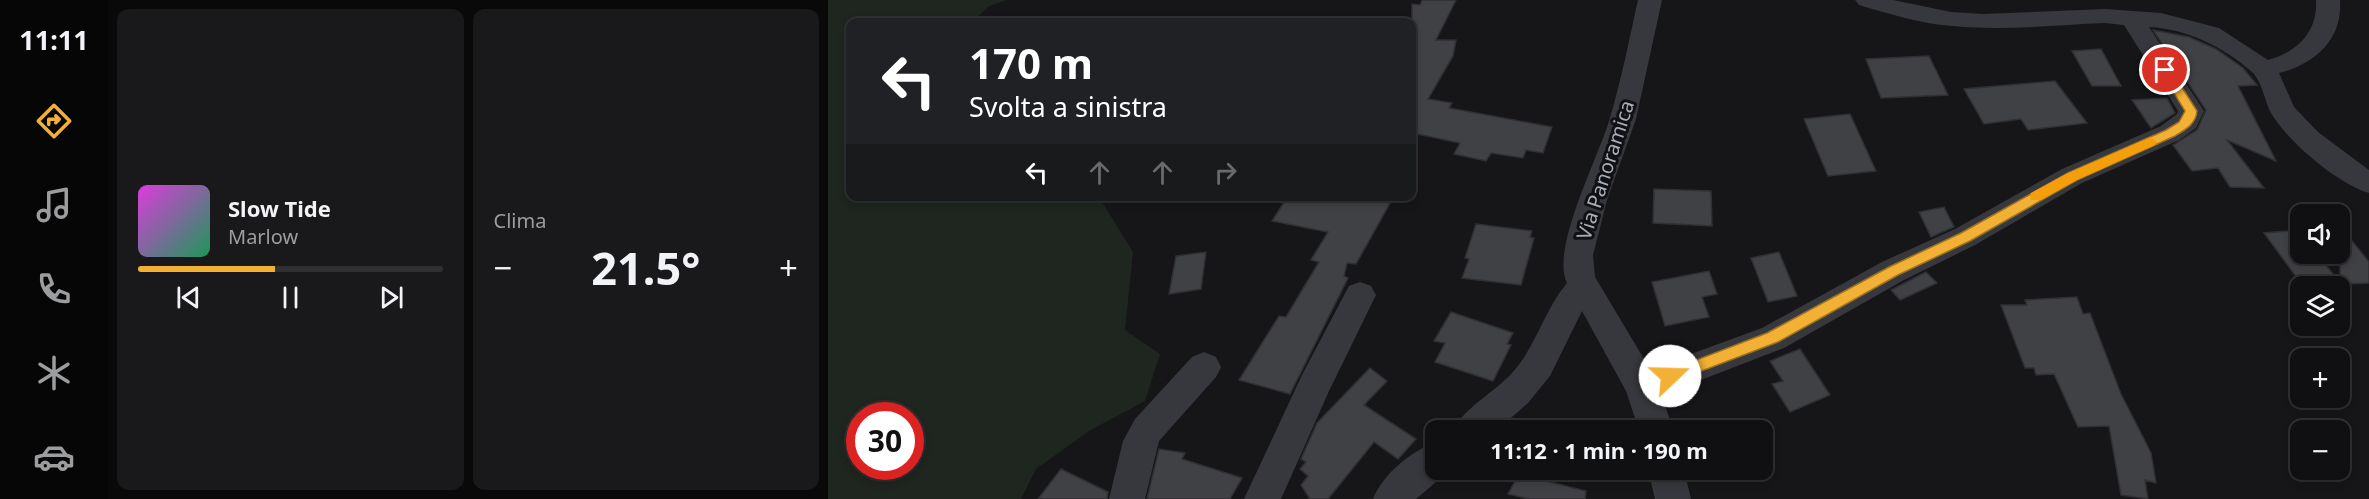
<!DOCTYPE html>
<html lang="it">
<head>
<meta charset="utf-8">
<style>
	:root { --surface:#101012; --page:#19191b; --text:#f1f3f6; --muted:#9c9d9f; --line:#303032; --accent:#f2b134 }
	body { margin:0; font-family:"Noto Sans",sans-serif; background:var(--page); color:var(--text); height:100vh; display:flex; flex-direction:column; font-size:22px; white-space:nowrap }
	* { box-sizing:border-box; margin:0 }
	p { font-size:20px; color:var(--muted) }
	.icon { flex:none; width:33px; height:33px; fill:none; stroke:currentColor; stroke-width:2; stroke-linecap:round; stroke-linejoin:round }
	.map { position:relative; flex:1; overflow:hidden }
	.details { display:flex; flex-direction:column; gap:9px; padding:9px; background:#09090a; width:720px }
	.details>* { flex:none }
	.hud { position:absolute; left:18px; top:18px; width:570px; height:183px; border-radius:12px; box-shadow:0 3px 9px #0003,0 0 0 2px var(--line); background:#202124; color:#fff; overflow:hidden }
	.tools { position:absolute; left:1462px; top:204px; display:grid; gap:12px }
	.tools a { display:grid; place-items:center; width:60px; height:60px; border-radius:12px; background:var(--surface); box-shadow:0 3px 9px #0003,0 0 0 2px var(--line); font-size:30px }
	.speed { position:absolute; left:18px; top:402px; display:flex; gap:12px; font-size:30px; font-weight:700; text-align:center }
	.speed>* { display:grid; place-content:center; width:78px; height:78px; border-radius:50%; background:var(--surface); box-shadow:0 3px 9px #0003,0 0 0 2px var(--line); line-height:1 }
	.speed .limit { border:9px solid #d22; background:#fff; color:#111 }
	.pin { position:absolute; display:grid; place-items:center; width:51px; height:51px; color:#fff; margin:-26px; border:3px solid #fff; border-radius:50%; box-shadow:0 2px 6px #0007 }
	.me { position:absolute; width:66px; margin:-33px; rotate:69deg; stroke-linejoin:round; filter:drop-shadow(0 0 4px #0008) }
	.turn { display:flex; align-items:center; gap:21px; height:126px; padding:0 24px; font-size:27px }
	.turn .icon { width:78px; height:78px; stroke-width:2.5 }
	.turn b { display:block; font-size:42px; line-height:51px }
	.lanes { display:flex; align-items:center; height:57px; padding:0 24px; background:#0003; justify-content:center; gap:30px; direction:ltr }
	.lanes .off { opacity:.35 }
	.big { font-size:45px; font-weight:700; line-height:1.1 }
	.details .widget { flex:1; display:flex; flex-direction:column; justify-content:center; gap:9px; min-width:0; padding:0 21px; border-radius:12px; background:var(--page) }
	.song { display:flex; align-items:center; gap:18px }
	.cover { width:72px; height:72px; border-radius:9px; background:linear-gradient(135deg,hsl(300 70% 55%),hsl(150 70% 35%)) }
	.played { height:6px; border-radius:3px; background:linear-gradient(90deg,var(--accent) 45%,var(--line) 45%) }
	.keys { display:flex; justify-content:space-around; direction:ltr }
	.heat { display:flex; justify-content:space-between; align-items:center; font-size:33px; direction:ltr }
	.details .tiles { flex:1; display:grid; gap:9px; grid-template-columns:repeat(2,1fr) }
	.trip { position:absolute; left:597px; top:420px; width:348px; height:60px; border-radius:12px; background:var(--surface); box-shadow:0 3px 9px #0003,0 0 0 2px var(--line); font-weight:700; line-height:60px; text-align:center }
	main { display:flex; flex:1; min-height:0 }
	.tabs { display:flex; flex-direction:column; width:108px; justify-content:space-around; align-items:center; background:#060607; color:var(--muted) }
	.tabs .icon { width:42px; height:42px }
	.tabs .selected { color:var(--accent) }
	.tabs b { font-size:27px; color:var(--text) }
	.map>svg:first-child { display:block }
</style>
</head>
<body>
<main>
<nav class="tabs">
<b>11:11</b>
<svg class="icon selected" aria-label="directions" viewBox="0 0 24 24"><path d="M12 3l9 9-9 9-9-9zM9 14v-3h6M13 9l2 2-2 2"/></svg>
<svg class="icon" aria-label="music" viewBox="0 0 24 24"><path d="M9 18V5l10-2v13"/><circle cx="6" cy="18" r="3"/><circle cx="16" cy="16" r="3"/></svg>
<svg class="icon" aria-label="phone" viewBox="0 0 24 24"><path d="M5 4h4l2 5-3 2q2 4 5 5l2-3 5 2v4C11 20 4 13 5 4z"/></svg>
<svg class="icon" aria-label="climate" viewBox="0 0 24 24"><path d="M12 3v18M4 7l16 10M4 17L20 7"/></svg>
<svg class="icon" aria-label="car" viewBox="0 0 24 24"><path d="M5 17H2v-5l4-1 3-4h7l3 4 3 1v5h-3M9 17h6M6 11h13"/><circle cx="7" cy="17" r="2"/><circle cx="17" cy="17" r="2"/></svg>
</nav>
<section class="details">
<div class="tiles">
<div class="widget">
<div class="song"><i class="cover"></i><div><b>Slow Tide</b><p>Marlow</p></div></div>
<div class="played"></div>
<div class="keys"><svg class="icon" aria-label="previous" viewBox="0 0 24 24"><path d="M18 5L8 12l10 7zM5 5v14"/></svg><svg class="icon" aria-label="pause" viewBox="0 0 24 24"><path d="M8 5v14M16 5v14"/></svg><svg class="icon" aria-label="next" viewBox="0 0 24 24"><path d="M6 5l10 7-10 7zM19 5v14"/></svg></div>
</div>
<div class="widget"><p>Clima</p>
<div class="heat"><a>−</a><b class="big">21.5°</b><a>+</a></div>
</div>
</div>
</section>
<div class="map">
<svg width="1541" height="499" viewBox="0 0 1541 499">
	<rect width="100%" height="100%" fill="#161618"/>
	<!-- green -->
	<path fill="#1e261f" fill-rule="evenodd" d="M0,0H179L161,6L144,22H22V196L266,197L276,205L305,252L297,330L332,354L317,401L261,431L208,469L193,499H0ZM32,416H82V466H32Z"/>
	<!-- building -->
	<path fill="#404145" stroke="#303034" stroke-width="1.5" d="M594,0H628L608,40H628L625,56L600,99L624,103L621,108L724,127L715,153L698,150L695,158L663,153L658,161L626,154L632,143L584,133V4L592,5Z
		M1325,30L1361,37L1388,49L1415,68L1429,85L1410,86L1448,161L1399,140L1436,188L1402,187L1390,168L1364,171L1345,145L1369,130L1378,110Z
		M1273,49L1293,86H1264L1244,51Z
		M1101,56L1120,95L1053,98L1038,59Z
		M1227,81L1259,123L1200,130L1193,119L1156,124L1136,89Z
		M1339,98L1347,113L1323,128L1304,100Z
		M1022,114L1048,171L1000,176L976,119Z
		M826,189L883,191L884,226L825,223Z
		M460,196H566L528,264L519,263L516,276L520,278L462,394L411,380L451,316L458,317L491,262L483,260L500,232L444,221Z
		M1116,207L1126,227L1103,237L1091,212Z
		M648,224L704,231L702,237L706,238L693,285L634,278L641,259L637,258Z
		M1512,226L1541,262V283L1475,286L1436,233L1472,230L1473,254H1489L1512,283Z
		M378,252L373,289L341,294L348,256Z
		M951,252L969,296L940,302L923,258Z
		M881,271L889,294L874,297L881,317L837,326L824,282Z
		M1098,272L1109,283L1072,300L1063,290Z
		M1249,297L1255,314L1262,313L1293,394L1323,453L1328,483L1317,480L1320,499L1293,495L1281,426L1250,427L1226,374L1208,375L1206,368H1197L1173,305H1199L1197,300Z
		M623,312L685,333L679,344L683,345L665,381L607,362L617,343L606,341Z
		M972,349L1002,395L962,412L944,384L955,381L942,361Z
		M542,368L559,381L536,405L588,439L570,459L546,442L500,499H482L473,485L480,476L472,469L478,462L473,459L489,423Z
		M331,449L357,453L354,459L414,478L402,499H319Z
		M233,469L280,492L279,499H210Z
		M691,474L758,491L757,499H701L680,494Z"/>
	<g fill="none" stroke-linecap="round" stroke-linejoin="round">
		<!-- minor -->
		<path fill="#37383d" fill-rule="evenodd" d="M810,0H834L808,119L779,200L765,255L767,277L822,369L934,328L1054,262L1127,229L1234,169L1333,126L1349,114L1350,111L1296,25L1277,23C1227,25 1175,31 1125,26C1093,24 1062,14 1031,5L1027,0H1065L1123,12L1155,14L1277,9L1333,13L1391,28L1440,60C1469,52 1490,32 1488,0H1512C1515,40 1486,64 1451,73L1466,107L1490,132L1541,170V193C1510,184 1460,142 1443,113C1437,102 1434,81 1424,72C1396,47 1359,29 1321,27L1376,111L1368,128L1351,140L1254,183L1147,245L1076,280L956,348L834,395L845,430H811L798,391L754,311L722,376L700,403L669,430H626C633,410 668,391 684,373C708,347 716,310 739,283C722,250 770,158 781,121C793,82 801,40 810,0Z
			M532,282L543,286L548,295L501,391L453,499H416L474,375L521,286Z
			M376,352L388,357L393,367L388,377L331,441L317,499H281L295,441L307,419L364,357Z
			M608,442V470L621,471L588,499H545C555,474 582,452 608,442Z
			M820,470H856L863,499H827Z"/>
	</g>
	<!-- route -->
	<path fill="#f2b134" stroke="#9d7322" stroke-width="1.5" d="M1337,66L1341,67L1369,111C1368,124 1357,130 1347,136L1249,180L1142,241L1070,275L950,342L842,383L837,381L835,376L837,372L939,333L1061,267L1133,233L1240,173L1338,130L1351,122L1357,111L1332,70Z"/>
	<!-- slow -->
	<path fill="#f59e0b" d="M1323,137L1329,142L1327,145L1249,180L1213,200H1203L1202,197L1203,193L1240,173Z"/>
	<g text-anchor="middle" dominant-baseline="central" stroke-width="6" stroke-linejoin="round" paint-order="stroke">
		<!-- street labels -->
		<g font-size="20" fill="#a8adb8" stroke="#111113">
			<text transform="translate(777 170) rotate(-72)">Via Panoramica</text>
		</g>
	</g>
</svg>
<div class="tools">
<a><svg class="icon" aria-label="sound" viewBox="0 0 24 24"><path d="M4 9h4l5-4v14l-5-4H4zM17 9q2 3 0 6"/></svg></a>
<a><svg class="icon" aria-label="layers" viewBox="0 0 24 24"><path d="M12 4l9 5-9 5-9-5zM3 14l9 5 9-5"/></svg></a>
<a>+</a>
<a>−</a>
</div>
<div class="speed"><div class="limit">30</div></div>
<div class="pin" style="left:1337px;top:70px;background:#d93025"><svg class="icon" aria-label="arrive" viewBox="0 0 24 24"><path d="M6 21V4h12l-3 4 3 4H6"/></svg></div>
<svg class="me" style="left:842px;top:376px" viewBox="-20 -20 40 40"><circle r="19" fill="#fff"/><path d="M0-13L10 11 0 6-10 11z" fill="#f2b134"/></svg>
<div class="trip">11:12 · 1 min · 190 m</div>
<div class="hud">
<div class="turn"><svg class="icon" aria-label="left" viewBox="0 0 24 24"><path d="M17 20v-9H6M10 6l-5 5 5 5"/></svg><div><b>170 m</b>Svolta a sinistra</div></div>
<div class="lanes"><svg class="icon" aria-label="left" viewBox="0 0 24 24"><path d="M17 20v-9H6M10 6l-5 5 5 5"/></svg><svg class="icon off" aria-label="ahead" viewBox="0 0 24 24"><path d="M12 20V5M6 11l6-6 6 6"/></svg><svg class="icon off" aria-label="ahead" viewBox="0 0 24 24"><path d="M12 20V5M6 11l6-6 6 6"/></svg><svg class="icon off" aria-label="right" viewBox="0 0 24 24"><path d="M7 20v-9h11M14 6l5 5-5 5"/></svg></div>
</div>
</div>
</main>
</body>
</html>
